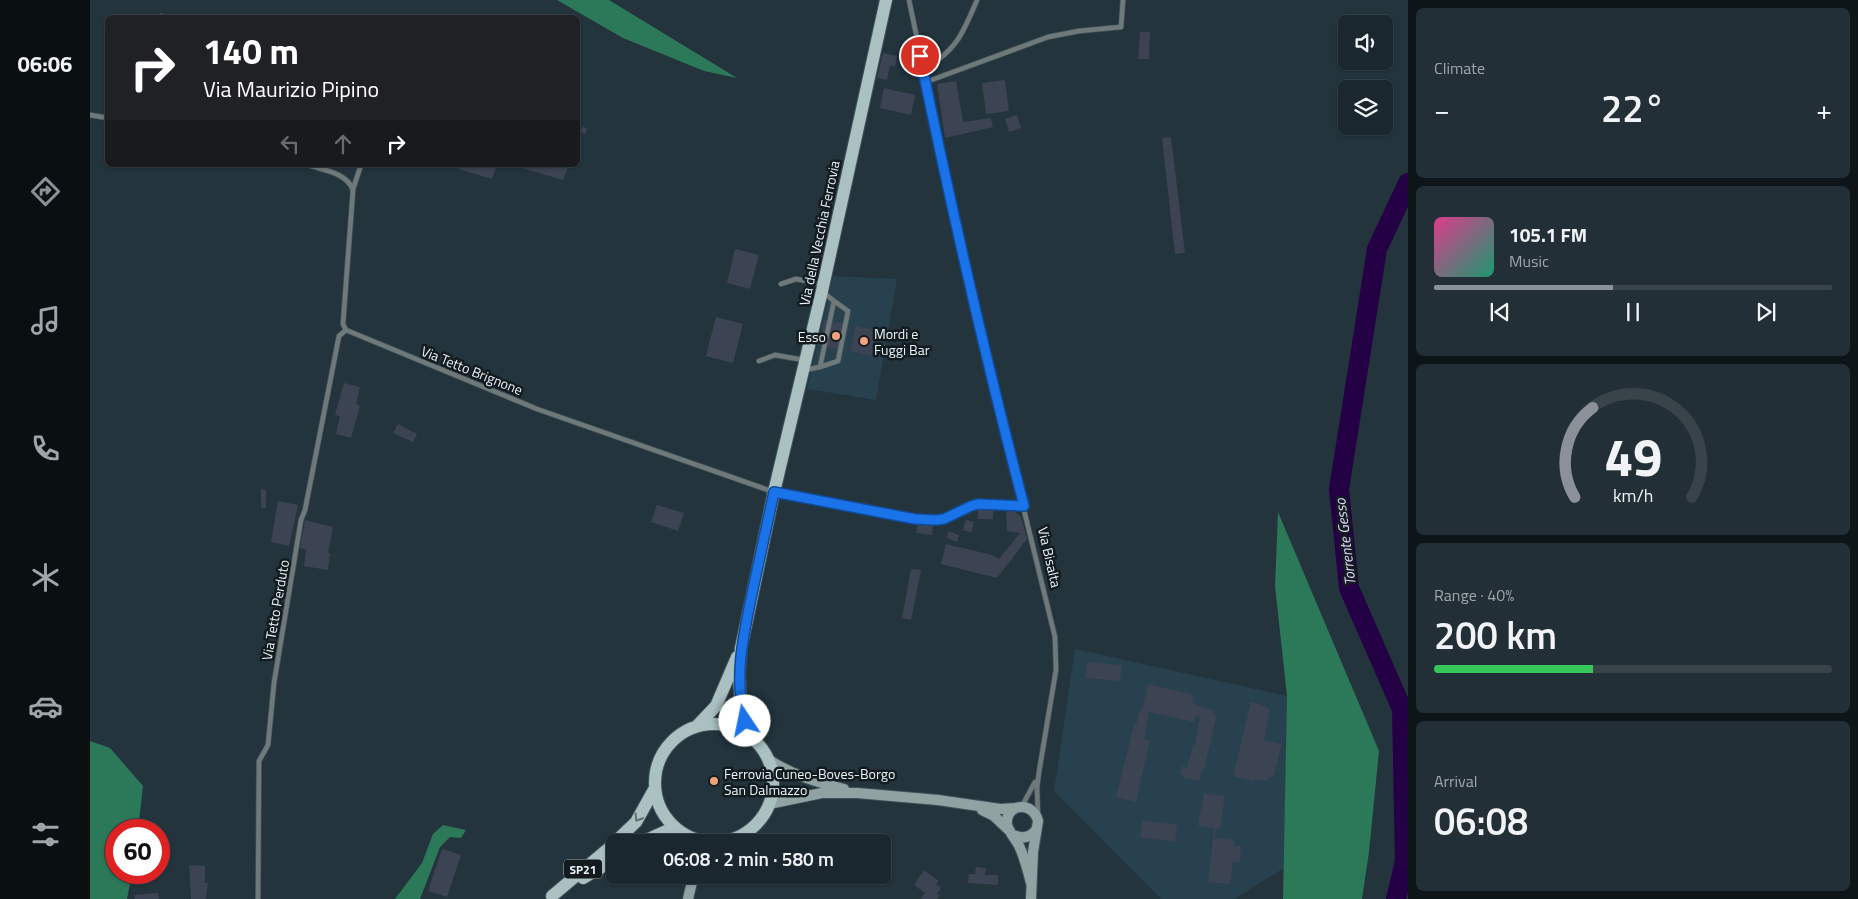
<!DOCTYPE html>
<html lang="en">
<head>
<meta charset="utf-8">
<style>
	:root { --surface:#1a272e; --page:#232f36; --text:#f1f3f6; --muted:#9fa5aa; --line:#38444a; --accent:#8c9099 }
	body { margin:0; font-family:"Titillium Web",sans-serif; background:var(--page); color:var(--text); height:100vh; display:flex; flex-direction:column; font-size:19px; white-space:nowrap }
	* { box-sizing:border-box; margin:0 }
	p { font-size:16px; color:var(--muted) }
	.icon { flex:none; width:28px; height:28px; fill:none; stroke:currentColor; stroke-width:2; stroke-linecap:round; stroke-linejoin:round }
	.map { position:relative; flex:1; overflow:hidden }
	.side { display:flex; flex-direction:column; gap:8px; padding:8px; background:#0e1519; width:450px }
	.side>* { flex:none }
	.hud { position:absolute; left:15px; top:15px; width:475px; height:152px; border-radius:8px; box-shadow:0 1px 4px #0004,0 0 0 1px var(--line); background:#202124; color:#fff; overflow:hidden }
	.controls { position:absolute; left:1248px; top:15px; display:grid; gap:10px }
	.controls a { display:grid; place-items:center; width:55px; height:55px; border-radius:8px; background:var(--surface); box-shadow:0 1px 4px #0004,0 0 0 1px var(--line); font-size:25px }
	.speed { position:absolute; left:15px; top:819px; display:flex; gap:10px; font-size:25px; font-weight:700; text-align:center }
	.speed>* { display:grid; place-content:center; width:65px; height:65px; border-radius:50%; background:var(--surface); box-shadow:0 1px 4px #0004,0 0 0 1px var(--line); line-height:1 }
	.speed .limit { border:8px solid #d22; background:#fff; color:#111 }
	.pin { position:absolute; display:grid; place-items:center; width:42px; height:42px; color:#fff; margin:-21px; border:2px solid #fff; border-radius:50%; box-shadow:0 1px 5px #0007 }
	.me { position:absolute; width:55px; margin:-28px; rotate:349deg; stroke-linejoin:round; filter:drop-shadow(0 0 4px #0008) }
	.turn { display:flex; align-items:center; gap:18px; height:105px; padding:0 15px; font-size:22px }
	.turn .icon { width:65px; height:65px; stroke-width:2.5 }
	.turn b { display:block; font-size:35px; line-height:42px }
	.lanes { display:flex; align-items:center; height:48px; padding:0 15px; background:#0003; justify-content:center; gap:25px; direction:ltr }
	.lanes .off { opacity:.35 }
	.big { font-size:38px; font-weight:600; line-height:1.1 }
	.side .tile { flex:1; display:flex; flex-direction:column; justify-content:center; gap:8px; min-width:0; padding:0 18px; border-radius:8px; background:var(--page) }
	.side .dial { align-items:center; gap:0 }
	.dial svg { height:130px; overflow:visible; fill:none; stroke:var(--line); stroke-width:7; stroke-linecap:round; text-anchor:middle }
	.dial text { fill:var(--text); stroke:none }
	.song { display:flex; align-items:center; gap:15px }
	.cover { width:60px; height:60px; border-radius:8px; background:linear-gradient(135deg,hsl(330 70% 55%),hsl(160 70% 35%)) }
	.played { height:5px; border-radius:2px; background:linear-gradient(90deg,var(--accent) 45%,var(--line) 45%) }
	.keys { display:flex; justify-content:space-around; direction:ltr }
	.heat { display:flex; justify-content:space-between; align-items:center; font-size:28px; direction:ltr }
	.charge { height:8px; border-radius:4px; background:linear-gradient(90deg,#34c759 40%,var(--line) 0) }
	.trip { position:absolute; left:516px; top:834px; width:285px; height:50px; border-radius:8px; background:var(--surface); box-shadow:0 1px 4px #0004,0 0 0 1px var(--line); font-weight:600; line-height:50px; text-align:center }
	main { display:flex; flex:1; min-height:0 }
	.dock { display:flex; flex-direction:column; width:90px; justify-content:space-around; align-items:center; background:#0a1012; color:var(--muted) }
	.dock .icon { width:35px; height:35px }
	.dock .on { color:var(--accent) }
	.dock b { font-size:22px; color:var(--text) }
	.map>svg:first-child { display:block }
</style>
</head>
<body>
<main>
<nav class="dock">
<b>06:06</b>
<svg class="icon on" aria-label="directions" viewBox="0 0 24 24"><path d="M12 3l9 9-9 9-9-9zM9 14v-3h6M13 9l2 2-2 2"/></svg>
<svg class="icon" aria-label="music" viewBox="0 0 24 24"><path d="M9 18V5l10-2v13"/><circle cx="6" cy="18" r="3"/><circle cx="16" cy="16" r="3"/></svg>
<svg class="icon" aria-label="phone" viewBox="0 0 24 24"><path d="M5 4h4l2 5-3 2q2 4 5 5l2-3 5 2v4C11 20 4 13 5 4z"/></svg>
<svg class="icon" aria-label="climate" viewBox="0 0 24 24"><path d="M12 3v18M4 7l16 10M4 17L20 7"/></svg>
<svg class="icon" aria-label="car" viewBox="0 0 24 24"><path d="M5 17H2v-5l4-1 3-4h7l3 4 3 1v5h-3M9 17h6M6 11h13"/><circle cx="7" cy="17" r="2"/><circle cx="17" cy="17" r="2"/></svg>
<svg class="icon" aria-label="filters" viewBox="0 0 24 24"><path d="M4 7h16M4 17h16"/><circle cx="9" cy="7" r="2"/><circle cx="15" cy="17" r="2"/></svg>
</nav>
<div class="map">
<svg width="1318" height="899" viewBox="0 0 1318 899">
	<rect width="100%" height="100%" fill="#23343d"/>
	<!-- built -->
	<path fill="#28414e" d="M743,276L807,279L786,400L717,389Z
		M985,649L1197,696L1194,868L1144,899H1071L964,791Z"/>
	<!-- forest -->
	<path fill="#2c7959" d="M467,0H519L647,78L614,71L533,38Z
		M1188,512L1289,751L1279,852L1272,899H1193L1197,696L1185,586Z
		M0,741L20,748L53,786L48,830H26V872L42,873L37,899H0Z
		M353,825L376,830L371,838L360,837L350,847L330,899H305L332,863L343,834Z"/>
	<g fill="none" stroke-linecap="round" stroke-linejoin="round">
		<!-- river -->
		<path stroke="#240045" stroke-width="20" d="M1306,899L1315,861L1312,709L1259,588L1249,489L1287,249L1318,183"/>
	</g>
	<!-- building -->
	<path fill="#3c4353" d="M1050,32H1060L1059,59H1048Z
		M793,53L807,56L805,67L800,65L797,80L787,78Z
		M915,80L919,111L896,114L892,83Z
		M866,81L873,122L901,118L903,127L855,138L847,84Z
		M794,88L825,95L821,115L790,108Z
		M927,115L931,128L919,132L915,119Z
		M493,126L497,129L495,134L490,132Z
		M1081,137L1095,253L1085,254L1072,138Z
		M370,165H407L402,179L369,169Z
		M433,165H479L473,180L432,168Z
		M645,249L669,255L660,289L637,283Z
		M626,317L653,324L643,363L616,356Z
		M734,320L759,324L754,350L730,346Z
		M766,326L788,331L782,356L760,351Z
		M254,383L270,387L266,404L270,406L261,438L246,434L250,416L245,415Z
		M308,424L327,434L323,442L303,433Z
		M171,489L176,490V508H171Z
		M188,501L208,505L199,546L181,542Z
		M567,505L594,513L588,531L561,522Z
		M888,509L903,510V519H888Z
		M917,509L924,511L931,517L937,539L907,578L851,564L856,544L902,555L909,559L930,533L917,531L916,515Z
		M215,520L243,527L238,553H240L238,570L214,566L216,550L210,548Z
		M876,520L884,522L881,533L873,530Z
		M828,522L843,524L842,535L826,533Z
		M858,531L869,535L867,542L857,538Z
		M821,569L831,570L821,620L812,618Z
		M997,662L1032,665L1030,681L996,678Z
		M1058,684L1104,695L1102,703L1124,711L1123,714L1127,715L1114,770L1112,769L1109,781L1094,778L1093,775L1090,774L1092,766L1097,768L1103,745L1105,746L1110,716L1106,715L1104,722L1059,712L1054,740L1060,741L1046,802L1026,797L1044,725H1046L1050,709L1052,710Z
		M1161,702L1176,706L1180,710L1174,740L1192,744L1183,778L1178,777L1177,781L1164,779V781L1143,776Z
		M1114,793L1135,796L1130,829L1126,828L1125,838L1144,839V846H1151L1150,863L1143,862L1140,884L1118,882L1124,828L1108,826Z
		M1053,820L1087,825L1085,842L1050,837Z
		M352,849L371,855L357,897L338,891Z
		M99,865L115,866V883H118L116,899H101Z
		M886,867L896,868L895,875H908V885L878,883L879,874H885Z
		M834,870L849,881L846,884L851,888L847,894L850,895L847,899H830L835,893L824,885Z
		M68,893L69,899H45L44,895Z"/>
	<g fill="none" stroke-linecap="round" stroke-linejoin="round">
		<defs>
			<path id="lane" d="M819,0L874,264L965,637L966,670L949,772L947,788L948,815
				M71,18V16
				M833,69C866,52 873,33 887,0
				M836,82L958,37L989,31L1031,27L1033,0
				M0,115L18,118
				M218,165C234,170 257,173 263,190L253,324L256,330L447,409L684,492L825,519C834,519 845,522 854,519C866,515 876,507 888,504L934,506
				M263,189L271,165
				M691,284L706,279L732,284
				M669,361L685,355L714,360
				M730,367L748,361L758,311L744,301
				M715,370L730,367L744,301L734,293
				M932,806L945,782
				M168,899L169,761L178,745L184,683L211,520L215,510L249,336L256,330"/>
			<path id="secondary" d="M678,759C701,775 727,782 754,789
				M679,804L732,793H767L848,800L910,809L926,808
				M892,810L904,816L920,831
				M595,835L597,842
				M923,835C932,839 940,838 946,830
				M634,842L636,840
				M941,883C938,871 935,859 930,848C927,840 918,832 917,824C915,804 943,800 948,821L943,852L941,899
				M598,899L602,882L606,875"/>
			<path id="primary" d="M565 783a59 59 0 1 1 118 0a59 59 0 1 1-118 0Z
				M607,726L626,706L647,657
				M659,736L651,706L649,675L651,648L684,492L732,291L796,0
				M525,842L546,822L565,788
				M552,842L585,827
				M493,878L525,859
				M462,896L525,843"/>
		</defs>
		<!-- lane casing -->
		<use href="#lane" stroke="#43535b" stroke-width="6"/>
		<!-- secondary casing -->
		<use href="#secondary" stroke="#43535b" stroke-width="12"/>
		<!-- primary casing -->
		<use href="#primary" stroke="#43535b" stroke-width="14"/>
		<!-- lane -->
		<use href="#lane" stroke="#6f7979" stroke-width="4.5"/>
		<!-- secondary -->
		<use href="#secondary" stroke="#91a2a2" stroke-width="10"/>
		<!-- primary -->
		<use href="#primary" stroke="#abc1c1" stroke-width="12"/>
	</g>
	<!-- one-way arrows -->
	<defs><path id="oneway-chevron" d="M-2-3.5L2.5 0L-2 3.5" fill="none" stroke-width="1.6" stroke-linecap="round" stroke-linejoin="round" transform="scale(1.25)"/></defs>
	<use stroke="#5f6e70" href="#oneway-chevron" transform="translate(548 818) rotate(122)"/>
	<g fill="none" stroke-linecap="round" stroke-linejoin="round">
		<defs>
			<path id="route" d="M655,721C643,676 654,633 663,589C670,557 677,524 684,492L825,519L846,520L854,519L881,506L888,504L934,506C895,357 861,207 830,56"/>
		</defs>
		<!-- route casing -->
		<use href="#route" stroke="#114b97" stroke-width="12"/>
		<!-- route -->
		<use href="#route" stroke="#1a73e8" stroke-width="9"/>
	</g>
	<!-- markers -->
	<g fill="#f1a17d" stroke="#131b1f" stroke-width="2">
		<circle cx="746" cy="336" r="5"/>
		<circle cx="774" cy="341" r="5"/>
		<circle cx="624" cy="781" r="5"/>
	</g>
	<g text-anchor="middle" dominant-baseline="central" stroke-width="5" stroke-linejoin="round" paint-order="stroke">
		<!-- shield labels -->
		<rect fill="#131b1f" stroke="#aab4b9" stroke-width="1" x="474" y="859.5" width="38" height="19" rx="4"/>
		<g font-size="12" font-weight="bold" fill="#eaf5fb">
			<text x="493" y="869">SP21</text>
		</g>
		<!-- street labels -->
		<g font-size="14" fill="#eaf5fb" stroke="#131b1f">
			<text transform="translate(729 233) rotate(-78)">Via della Vecchia Ferrovia</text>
			<text transform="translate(382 370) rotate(22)">Via Tetto Brignone</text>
			<text transform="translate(960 557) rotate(77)">Via Bisalta</text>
			<text transform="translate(185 610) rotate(-80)">Via Tetto Perduto</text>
		</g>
		<!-- poi labels -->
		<g font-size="14" fill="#eaf5fb" stroke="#131b1f" text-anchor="start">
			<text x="784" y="333">Mordi e<tspan x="784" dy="16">Fuggi Bar</tspan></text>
			<text x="736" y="336" text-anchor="end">Esso</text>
			<text x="634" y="773">Ferrovia Cuneo-Boves-Borgo<tspan x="634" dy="16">San Dalmazzo</tspan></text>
		</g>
		<!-- water labels -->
		<g font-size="15" font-style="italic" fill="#e0d1fb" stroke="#131b1f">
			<text transform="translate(1255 542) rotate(-97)">Torrente Gesso</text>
		</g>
	</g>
</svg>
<div class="controls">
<a><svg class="icon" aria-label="sound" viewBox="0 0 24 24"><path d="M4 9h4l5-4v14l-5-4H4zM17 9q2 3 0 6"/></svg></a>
<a><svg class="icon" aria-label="layers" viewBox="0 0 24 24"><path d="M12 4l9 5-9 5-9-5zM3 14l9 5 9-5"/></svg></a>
</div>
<div class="speed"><div class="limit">60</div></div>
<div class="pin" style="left:830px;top:56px;background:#d93025"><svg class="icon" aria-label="arrive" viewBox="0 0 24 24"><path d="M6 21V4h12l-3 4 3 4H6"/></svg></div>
<svg class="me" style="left:655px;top:721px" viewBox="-20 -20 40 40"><circle r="19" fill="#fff"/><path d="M0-13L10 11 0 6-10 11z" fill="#1a73e8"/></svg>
<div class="trip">06:08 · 2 min · 580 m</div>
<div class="hud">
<div class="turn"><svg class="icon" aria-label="right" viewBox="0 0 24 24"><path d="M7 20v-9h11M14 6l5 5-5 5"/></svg><div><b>140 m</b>Via Maurizio Pipino</div></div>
<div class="lanes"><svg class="icon off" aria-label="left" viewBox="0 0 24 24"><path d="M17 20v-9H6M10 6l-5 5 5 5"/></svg><svg class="icon off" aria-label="ahead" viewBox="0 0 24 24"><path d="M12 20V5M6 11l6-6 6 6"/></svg><svg class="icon" aria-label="right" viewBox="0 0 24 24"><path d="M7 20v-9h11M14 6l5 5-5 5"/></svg></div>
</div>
</div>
<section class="side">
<div class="tile"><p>Climate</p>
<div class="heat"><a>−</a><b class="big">22°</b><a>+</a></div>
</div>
<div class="tile">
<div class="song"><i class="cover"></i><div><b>105.1 FM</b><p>Music</p></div></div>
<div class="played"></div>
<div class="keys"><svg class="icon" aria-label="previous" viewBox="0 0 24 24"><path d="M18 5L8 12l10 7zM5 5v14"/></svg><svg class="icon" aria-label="pause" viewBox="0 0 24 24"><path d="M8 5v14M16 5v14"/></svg><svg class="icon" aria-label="next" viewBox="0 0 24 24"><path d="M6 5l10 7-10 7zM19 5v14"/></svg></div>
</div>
<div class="tile dial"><svg viewBox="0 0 100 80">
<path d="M14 69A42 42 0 1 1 86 69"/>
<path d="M14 69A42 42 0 0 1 25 14" stroke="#8c9099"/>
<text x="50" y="56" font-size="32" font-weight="700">49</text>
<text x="50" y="72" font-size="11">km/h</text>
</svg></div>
<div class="tile"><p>Range · 40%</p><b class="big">200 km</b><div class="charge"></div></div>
<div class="tile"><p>Arrival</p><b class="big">06:08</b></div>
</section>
</main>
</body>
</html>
